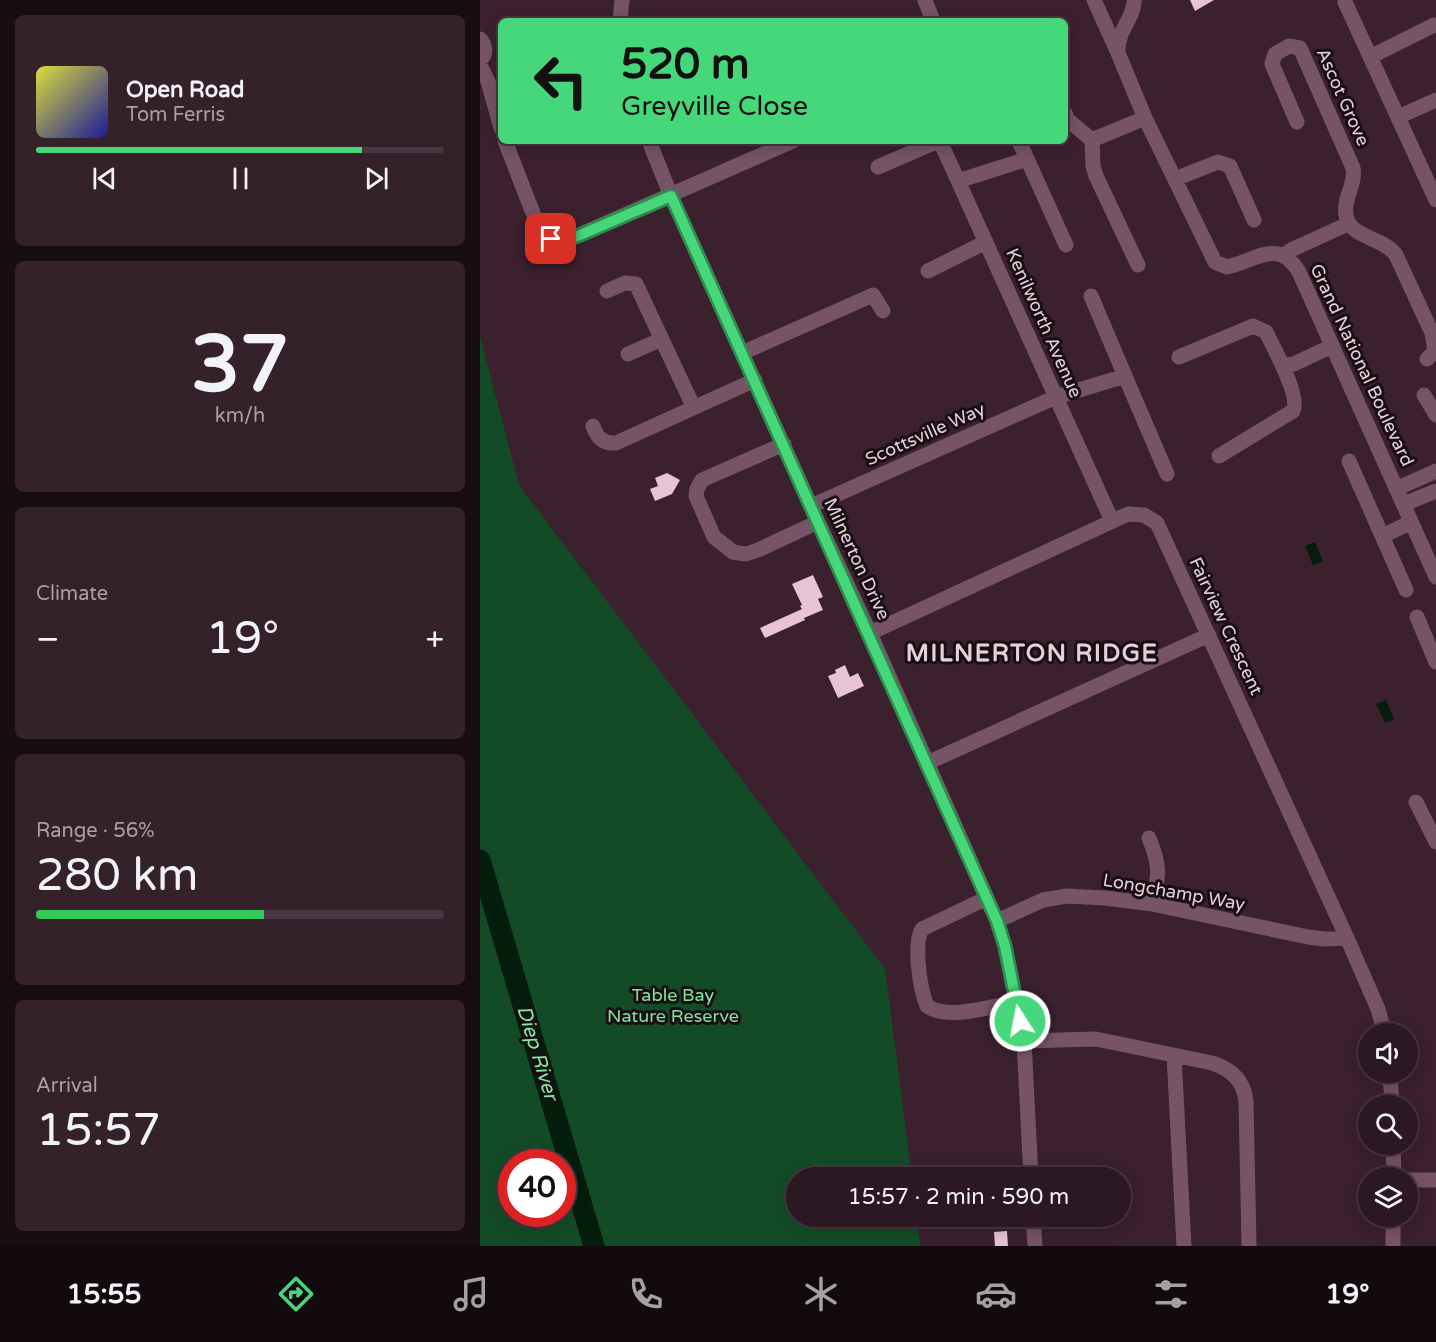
<!DOCTYPE html>
<html lang="en">
<head>
<meta charset="utf-8">
<style>
	:root { --surface:#2c1822; --page:#34212a; --text:#f1f3f6; --muted:#a6a0a5; --line:#483740; --accent:#46d77a }
	body { margin:0; font-family:"Varela Round",sans-serif; background:var(--page); color:var(--text); height:100vh; display:flex; flex-direction:column; font-size:22px; white-space:nowrap }
	* { box-sizing:border-box; margin:0 }
	p { font-size:20px; color:var(--muted) }
	.icon { flex:none; width:33px; height:33px; fill:none; stroke:currentColor; stroke-width:2; stroke-linecap:round; stroke-linejoin:round }
	.map { position:relative; flex:1; overflow:hidden }
	.panel { display:flex; flex-direction:column; gap:15px; padding:15px; background:#180d13; width:480px }
	.panel>* { flex:none }
	.guide { position:absolute; left:18px; top:18px; width:570px; height:126px; border-radius:9px; box-shadow:0 3px 15px #0003,0 0 0 2px var(--line); background:#46d77a; color:#111; overflow:hidden }
	.buttons { position:absolute; left:878px; top:1023px; display:grid; gap:12px }
	.buttons a { display:grid; place-items:center; width:60px; height:60px; border-radius:50%; background:var(--surface); box-shadow:0 3px 15px #0003,0 0 0 2px var(--line); font-size:30px }
	.speed { position:absolute; left:18px; top:1149px; display:flex; gap:12px; font-size:30px; font-weight:700; text-align:center }
	.speed>* { display:grid; place-content:center; width:78px; height:78px; border-radius:50%; background:var(--surface); box-shadow:0 3px 15px #0003,0 0 0 2px var(--line); line-height:1 }
	.speed .limit { border:9px solid #d22; background:#fff; color:#111 }
	.pin { position:absolute; display:grid; place-items:center; width:51px; height:51px; color:#fff; margin:-26px; border-radius:12px; box-shadow:0 3px 9px #0006 }
	.me { position:absolute; width:66px; margin:-33px; rotate:349deg; stroke-linejoin:round; filter:drop-shadow(0 0 4px #0008) }
	.turn { display:flex; align-items:center; gap:21px; height:126px; padding:0 24px; font-size:27px }
	.turn .icon { width:78px; height:78px; stroke-width:2.5 }
	.turn b { display:block; font-size:42px; line-height:51px }
	.big { font-size:45px; font-weight:600; line-height:1.1 }
	.panel .card { flex:1; display:flex; flex-direction:column; justify-content:center; gap:9px; min-width:0; padding:0 21px; border-radius:9px; background:var(--page) }
	.panel .dial { align-items:center; gap:0 }
	.dial b { font-size:78px; line-height:1 }
	.song { display:flex; align-items:center; gap:18px }
	.cover { width:72px; height:72px; border-radius:9px; background:linear-gradient(135deg,hsl(60 70% 55%),hsl(240 70% 35%)) }
	.played { height:6px; border-radius:3px; background:linear-gradient(90deg,var(--accent) 80%,var(--line) 80%) }
	.keys { display:flex; justify-content:space-around; direction:ltr }
	.heat { display:flex; justify-content:space-between; align-items:center; font-size:33px; direction:ltr }
	.charge { height:9px; border-radius:4px; background:linear-gradient(90deg,#34c759 56%,var(--line) 0) }
	.trip { position:absolute; left:306px; top:1167px; width:345px; height:60px; border-radius:30px; background:var(--surface); box-shadow:0 3px 15px #0003,0 0 0 2px var(--line); font-weight:600; line-height:60px; text-align:center }
	.dock { display:flex; height:96px; justify-content:space-around; align-items:center; background:#120a0e; color:var(--muted) }
	.dock .icon { width:42px; height:42px }
	.dock .selected { color:var(--accent) }
	.dock b { font-size:27px; color:var(--text) }
	main { display:flex; flex:1; min-height:0 }
	.map>svg:first-child { display:block }
</style>
</head>
<body>
<main>
<section class="panel">
<div class="card">
<div class="song"><i class="cover"></i><div><b>Open Road</b><p>Tom Ferris</p></div></div>
<div class="played"></div>
<div class="keys"><svg class="icon" aria-label="previous" viewBox="0 0 24 24"><path d="M18 5L8 12l10 7zM5 5v14"/></svg><svg class="icon" aria-label="pause" viewBox="0 0 24 24"><path d="M8 5v14M16 5v14"/></svg><svg class="icon" aria-label="next" viewBox="0 0 24 24"><path d="M6 5l10 7-10 7zM19 5v14"/></svg></div>
</div>
<div class="card dial"><b>37</b><p>km/h</p></div>
<div class="card"><p>Climate</p>
<div class="heat"><a>−</a><b class="big">19°</b><a>+</a></div>
</div>
<div class="card"><p>Range · 56%</p><b class="big">280 km</b><div class="charge"></div></div>
<div class="card"><p>Arrival</p><b class="big">15:57</b></div>
</section>
<div class="map">
<svg width="956" height="1246" viewBox="0 0 956 1246">
	<rect width="100%" height="100%" fill="#3b202e"/>
	<!-- green -->
	<path fill="#144b27" fill-rule="evenodd" d="M0,336L39,485L405,969L432,1177L316,1178V1216L437,1217L440,1246H0ZM32,1162H82V1214H32Z"/>
	<!-- water -->
	<path fill="#041d0c" d="M835,542L843,561L833,565L825,546Z
		M906,700L914,719L905,723L896,704Z"/>
	<g fill="none" stroke-linecap="round" stroke-linejoin="round">
		<!-- river -->
		<path stroke="#041d0c" stroke-width="21" d="M0,860L114,1246"/>
	</g>
	<!-- building -->
	<path fill="#e7c3d4" d="M710,0H734L715,11Z
		M187,473L200,480L192,494L175,501L170,489L178,486L175,478Z
		M333,575L343,597L338,599L343,610L324,618L325,620L285,638L280,628L322,609L320,606L322,605L312,584Z
		M365,665L370,677L378,673L384,686L358,698L348,676L356,673L355,670Z
		M527,1231L528,1246H515L514,1232Z"/>
	<g fill="none" stroke-linecap="round" stroke-linejoin="round">
		<!-- minor -->
		<path stroke="#765365" stroke-width="15" d="M445,0L453,21
			M614,0L638,53L665,118L735,262L747,267C776,261 798,237 819,272L956,577
			M865,2L956,200
			M140,21L142,0
			M0,39C6,46 7,54 0,60
			M638,50C638,29 655,17 654,0
			M890,57L954,25
			M0,65L8,81L21,128
			M585,113L588,120L612,140L613,166L616,176L658,265
			M918,117L956,100
			M817,122L792,64L795,54L809,46L820,48L873,168C876,186 863,197 866,215C869,238 904,237 916,255L952,333L955,351L947,359
			M612,140L665,118
			M25,141L58,226C64,236 72,240 83,242L313,141
			M169,141L191,196L338,522L390,633L517,921L525,947L544,1041L551,1178
			M460,141L632,521
			M539,141L586,245
			M398,167L458,141
			M695,179L738,162L750,166L774,220
			M478,181L547,159
			M803,256L813,249L868,224
			M448,271L506,242
			M127,291L145,283L156,284L213,406
			M262,353L393,295L403,311
			M148,354L182,339
			M699,357L773,326L786,332C793,346 821,398 813,411L739,456
			M802,365L814,364L852,346
			M645,376L687,474
			M944,395L956,415
			M113,426C117,437 122,444 136,443L275,380
			M304,444L222,480L217,489L216,496L234,537L253,552L266,554L278,550L338,522
			M869,461L926,590
			M918,488L956,471
			M924,504L956,491
			M331,506L576,397L645,376L611,296
			M903,536L931,522
			M937,617L956,662
			M390,633L648,514L664,515L677,523L867,938L898,1009L905,1034
			M447,763L729,635
			M936,802L956,842
			M669,838C681,867 679,875 672,904
			M507,898L442,929C433,945 440,989 447,1006C467,1021 513,1006 537,1002
			M517,921L563,900L587,896L625,898L672,904L828,937L845,939L867,938
			M544,1041L616,1039L732,1063C751,1069 764,1081 766,1101L769,1246
			M694,1055L704,1246
			M910,1072L912,1106
			M913,1144L914,1178
			M927,1180H956
			M553,1216L555,1246
			M913,1216V1246"/>
	</g>
	<g fill="none" stroke-linecap="round" stroke-linejoin="round">
		<defs>
			<path id="route" d="M71,239L83,242L93,238L191,196C300,437 410,678 517,921L525,946L540,1021"/>
		</defs>
		<!-- route casing -->
		<use href="#route" stroke="#2e8c4f" stroke-width="15"/>
		<!-- route -->
		<use href="#route" stroke="#46d77a" stroke-width="10"/>
	</g>
	<g text-anchor="middle" dominant-baseline="central" stroke-width="6" stroke-linejoin="round" paint-order="stroke">
		<!-- street labels -->
		<g font-size="18" fill="#e4d2db" stroke="#1a0e15">
			<text transform="translate(863 97) rotate(66)">Ascot Grove</text>
			<text transform="translate(564 323) rotate(66)">Kenilworth Avenue</text>
			<text transform="translate(882 365) rotate(65)">Grand National Boulevard</text>
			<text transform="translate(445 434) rotate(-24)">Scottsville Way</text>
			<text transform="translate(377 559) rotate(65)">Milnerton Drive</text>
			<text transform="translate(746 626) rotate(65)">Fairview Crescent</text>
			<text transform="translate(694 892) rotate(10)">Longchamp Way</text>
		</g>
		<!-- park labels -->
		<g font-size="18" fill="#7ce79a" stroke="#1a0e15">
			<text x="193" y="995">Table Bay<tspan x="193" dy="21">Nature Reserve</tspan></text>
		</g>
		<!-- water labels -->
		<g font-size="20" font-style="italic" fill="#81eb9f" stroke="#1a0e15">
			<text transform="translate(57 1053) rotate(73)">Diep River</text>
		</g>
		<!-- district labels -->
		<g font-size="24" font-weight="bold" letter-spacing="1.5" fill="#e4d2db" stroke="#1a0e15">
			<text x="552" y="653">MILNERTON RIDGE</text>
		</g>
	</g>
</svg>
<div class="buttons">
<a><svg class="icon" aria-label="sound" viewBox="0 0 24 24"><path d="M4 9h4l5-4v14l-5-4H4zM17 9q2 3 0 6"/></svg></a>
<a><svg class="icon" aria-label="search" viewBox="0 0 24 24"><circle cx="10" cy="10" r="6"/><path d="M15 15l6 6"/></svg></a>
<a><svg class="icon" aria-label="layers" viewBox="0 0 24 24"><path d="M12 4l9 5-9 5-9-5zM3 14l9 5 9-5"/></svg></a>
</div>
<div class="speed"><div class="limit">40</div></div>
<div class="pin" style="left:71px;top:239px;background:#d93025"><svg class="icon" aria-label="arrive" viewBox="0 0 24 24"><path d="M6 21V4h12l-3 4 3 4H6"/></svg></div>
<svg class="me" style="left:540px;top:1021px" viewBox="-20 -20 40 40"><circle r="17" fill="#46d77a" stroke="#fff" stroke-width="3"/><path d="M0-11L8 9 0 5-8 9z" fill="#fff"/></svg>
<div class="trip">15:57 · 2 min · 590 m</div>
<div class="guide">
<div class="turn"><svg class="icon" aria-label="left" viewBox="0 0 24 24"><path d="M17 20v-9H6M10 6l-5 5 5 5"/></svg><div><b>520 m</b>Greyville Close</div></div>
</div>
</div>
</main>
<nav class="dock">
<b>15:55</b>
<svg class="icon selected" aria-label="directions" viewBox="0 0 24 24"><path d="M12 3l9 9-9 9-9-9zM9 14v-3h6M13 9l2 2-2 2"/></svg>
<svg class="icon" aria-label="music" viewBox="0 0 24 24"><path d="M9 18V5l10-2v13"/><circle cx="6" cy="18" r="3"/><circle cx="16" cy="16" r="3"/></svg>
<svg class="icon" aria-label="phone" viewBox="0 0 24 24"><path d="M5 4h4l2 5-3 2q2 4 5 5l2-3 5 2v4C11 20 4 13 5 4z"/></svg>
<svg class="icon" aria-label="climate" viewBox="0 0 24 24"><path d="M12 3v18M4 7l16 10M4 17L20 7"/></svg>
<svg class="icon" aria-label="car" viewBox="0 0 24 24"><path d="M5 17H2v-5l4-1 3-4h7l3 4 3 1v5h-3M9 17h6M6 11h13"/><circle cx="7" cy="17" r="2"/><circle cx="17" cy="17" r="2"/></svg>
<svg class="icon" aria-label="filters" viewBox="0 0 24 24"><path d="M4 7h16M4 17h16"/><circle cx="9" cy="7" r="2"/><circle cx="15" cy="17" r="2"/></svg>
<b>19°</b>
</nav>
</body>
</html>
